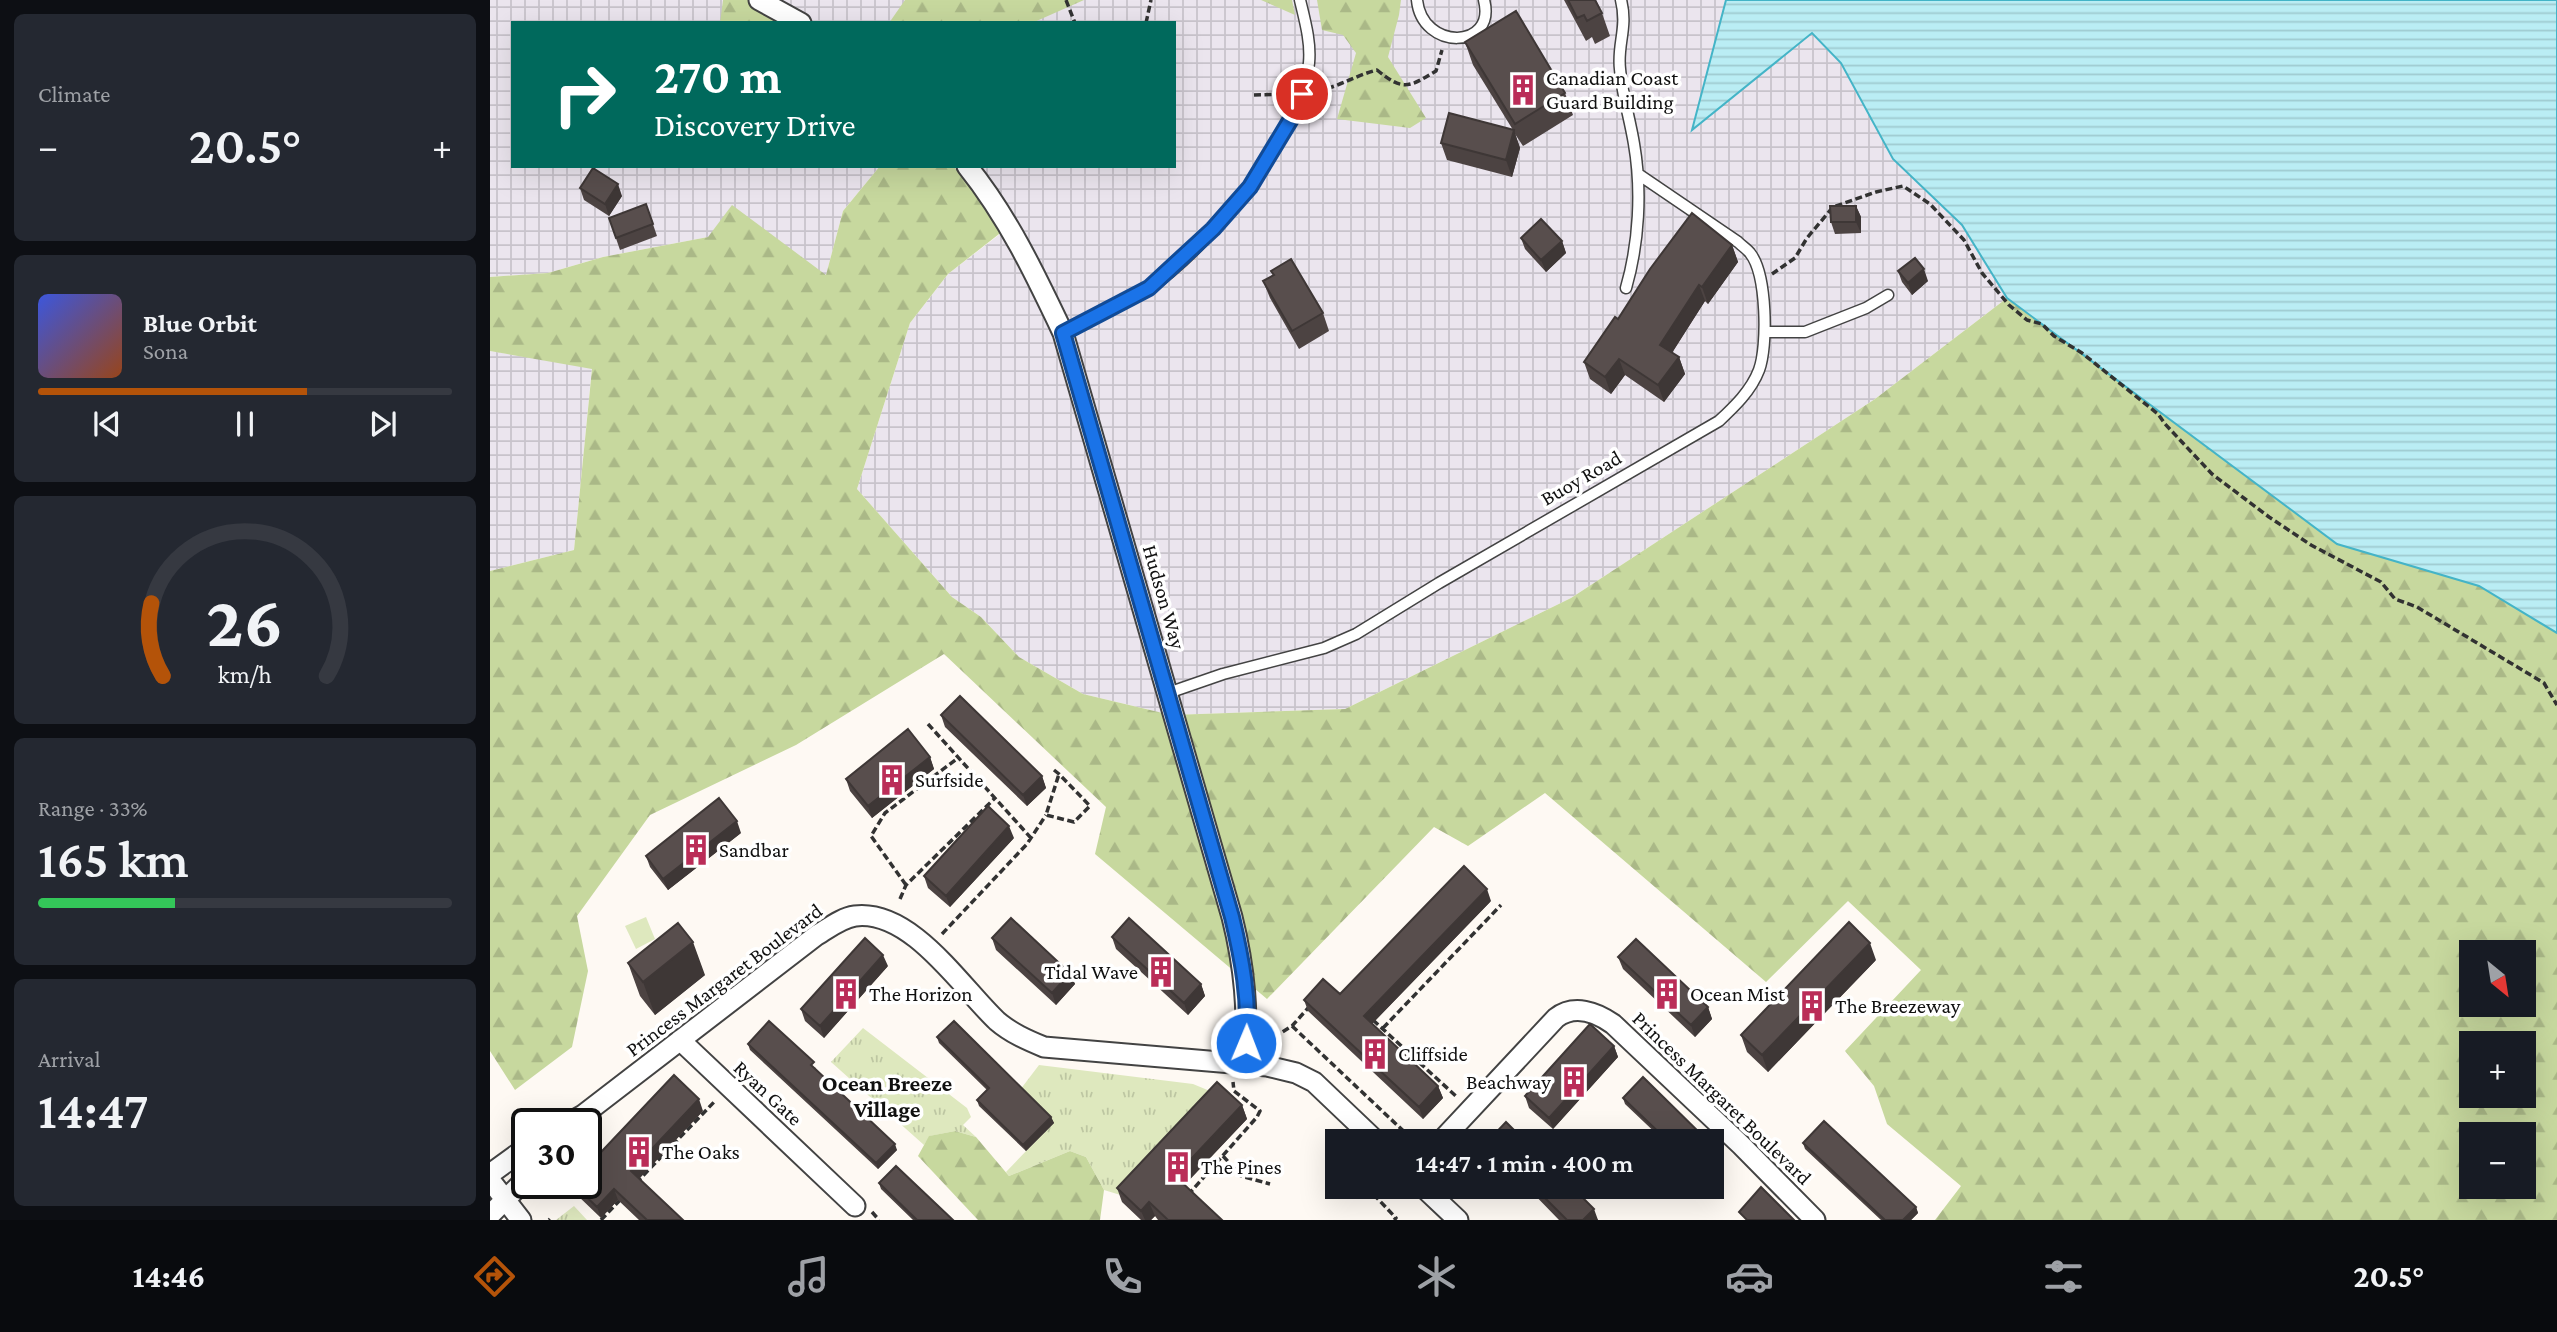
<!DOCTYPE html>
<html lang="en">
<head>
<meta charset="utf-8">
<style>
	:root { --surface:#171b24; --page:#242831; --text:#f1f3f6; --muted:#9ea1a6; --line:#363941; --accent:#b45309 }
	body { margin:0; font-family:"Crimson Pro",serif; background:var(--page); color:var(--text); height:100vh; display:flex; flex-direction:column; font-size:26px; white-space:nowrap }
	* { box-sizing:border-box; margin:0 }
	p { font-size:23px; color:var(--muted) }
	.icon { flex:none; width:38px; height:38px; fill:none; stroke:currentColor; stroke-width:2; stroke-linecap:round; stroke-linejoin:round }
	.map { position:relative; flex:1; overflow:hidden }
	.panel { display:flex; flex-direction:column; gap:14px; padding:14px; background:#0d0f14; width:490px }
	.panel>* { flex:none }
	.top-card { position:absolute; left:21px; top:21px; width:665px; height:147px; border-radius:0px; box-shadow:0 7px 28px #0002; background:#00695c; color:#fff; overflow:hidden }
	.needle { width:46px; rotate:150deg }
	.buttons { position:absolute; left:1969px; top:940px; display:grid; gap:14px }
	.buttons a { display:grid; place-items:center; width:77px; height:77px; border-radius:0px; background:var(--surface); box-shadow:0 7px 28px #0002; font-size:35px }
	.speed { position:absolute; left:21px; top:1108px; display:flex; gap:14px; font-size:35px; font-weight:700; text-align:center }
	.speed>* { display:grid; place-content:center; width:91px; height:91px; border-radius:50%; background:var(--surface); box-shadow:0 7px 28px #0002; line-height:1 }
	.speed .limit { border:4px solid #111; border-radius:10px; background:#fff; color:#111 }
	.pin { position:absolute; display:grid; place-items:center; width:60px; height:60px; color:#fff; margin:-30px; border:4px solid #fff; border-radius:50%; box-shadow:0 2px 7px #0007 }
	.me { position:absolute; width:77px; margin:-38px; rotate:1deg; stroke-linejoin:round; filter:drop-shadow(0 0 5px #0008) }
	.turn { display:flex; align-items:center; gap:24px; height:147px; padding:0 28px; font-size:32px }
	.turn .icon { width:91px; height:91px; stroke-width:2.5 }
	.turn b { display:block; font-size:49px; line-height:60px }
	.big { font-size:52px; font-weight:600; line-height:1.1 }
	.panel .tile { flex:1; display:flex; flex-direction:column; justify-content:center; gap:10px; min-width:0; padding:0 24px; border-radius:10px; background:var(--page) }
	.panel .dial { align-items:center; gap:0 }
	.dial svg { height:182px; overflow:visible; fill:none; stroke:var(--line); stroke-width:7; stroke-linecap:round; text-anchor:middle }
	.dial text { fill:var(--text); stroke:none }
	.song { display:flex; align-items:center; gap:21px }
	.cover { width:84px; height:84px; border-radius:10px; background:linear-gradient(135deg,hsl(230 70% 55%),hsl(20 70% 35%)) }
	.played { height:7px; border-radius:4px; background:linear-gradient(90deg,var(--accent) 65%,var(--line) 65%) }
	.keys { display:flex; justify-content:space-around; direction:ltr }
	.heat { display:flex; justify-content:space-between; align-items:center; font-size:38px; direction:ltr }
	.charge { height:10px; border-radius:5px; background:linear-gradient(90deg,#34c759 33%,var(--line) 0) }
	.trip { position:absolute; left:835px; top:1129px; width:399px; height:70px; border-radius:0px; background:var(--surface); box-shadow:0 7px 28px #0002; font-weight:600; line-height:70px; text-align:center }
	.tab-bar { display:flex; height:112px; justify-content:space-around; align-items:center; background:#090b0e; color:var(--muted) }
	.tab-bar .icon { width:49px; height:49px }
	.tab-bar .current { color:var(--accent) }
	.tab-bar b { font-size:32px; color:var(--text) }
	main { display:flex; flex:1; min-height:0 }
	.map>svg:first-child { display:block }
</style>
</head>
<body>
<main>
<section class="panel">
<div class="tile"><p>Climate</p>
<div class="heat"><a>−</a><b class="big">20.5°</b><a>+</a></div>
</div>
<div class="tile">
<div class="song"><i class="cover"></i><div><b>Blue Orbit</b><p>Sona</p></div></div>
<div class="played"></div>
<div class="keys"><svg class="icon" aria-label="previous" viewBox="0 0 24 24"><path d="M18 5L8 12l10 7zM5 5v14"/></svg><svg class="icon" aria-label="pause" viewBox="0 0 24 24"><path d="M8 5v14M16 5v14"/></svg><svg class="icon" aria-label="next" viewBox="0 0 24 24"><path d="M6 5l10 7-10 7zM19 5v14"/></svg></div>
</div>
<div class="tile dial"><svg viewBox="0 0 100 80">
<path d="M14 69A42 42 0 1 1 86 69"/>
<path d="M14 69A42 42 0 0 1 9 37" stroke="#b45309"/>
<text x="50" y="56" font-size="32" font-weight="700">26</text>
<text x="50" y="72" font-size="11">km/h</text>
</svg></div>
<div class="tile"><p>Range · 33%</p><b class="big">165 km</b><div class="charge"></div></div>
<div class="tile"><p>Arrival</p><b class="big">14:47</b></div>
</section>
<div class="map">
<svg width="2067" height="1220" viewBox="0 0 2067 1220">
	<defs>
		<pattern id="industrial-grid" width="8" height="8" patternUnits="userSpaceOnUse" patternTransform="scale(1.75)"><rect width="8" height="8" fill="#ebe5ee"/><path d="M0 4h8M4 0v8" fill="none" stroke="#c8c3cb"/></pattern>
		<pattern id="grass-tufts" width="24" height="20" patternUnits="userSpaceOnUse" patternTransform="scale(1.75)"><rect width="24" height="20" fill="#dee8be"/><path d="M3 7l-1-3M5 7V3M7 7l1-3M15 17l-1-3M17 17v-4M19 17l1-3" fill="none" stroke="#bdc6a2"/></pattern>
		<pattern id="forest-firs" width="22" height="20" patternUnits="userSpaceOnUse" patternTransform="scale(1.75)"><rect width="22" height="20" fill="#c7d89e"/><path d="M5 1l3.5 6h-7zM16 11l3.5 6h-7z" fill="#aab887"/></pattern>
		<pattern id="water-rules" width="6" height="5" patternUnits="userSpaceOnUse" patternTransform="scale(1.75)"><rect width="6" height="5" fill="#baedf4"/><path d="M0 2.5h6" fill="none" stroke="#9fcad0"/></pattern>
	</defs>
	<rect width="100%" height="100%" fill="#fef9f3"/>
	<!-- industrial -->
	<path fill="url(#industrial-grid)" d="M0,0H1236L1202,129L1322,33L1351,63L1403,159L1472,225L1517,298L1385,399L1081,598L855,709L681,715L593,694L529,657L491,617L462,597L367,489L420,323L458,274L518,228L463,166H684V23H23V166H390L353,211L336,275L218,237L113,257L58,273L0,277Z
		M0,351L102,368L84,550L0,571Z"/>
	<!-- grass -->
	<path fill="url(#grass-tufts)" d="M373,1028L477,1108L481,1117L473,1125L486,1137L465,1131L440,1136L434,1145L341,1062Z
		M549,1065L703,1084L732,1096L637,1197L614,1190L596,1157L580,1151L519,1176L516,1172L563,1123L530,1090Z
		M84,1206L97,1220H66Z"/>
	<!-- forest -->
	<path fill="url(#forest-firs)" fill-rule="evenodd" d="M233,0H264L308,23H230Z
		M415,0H594L542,23H399Z
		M771,0H802L805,15Z
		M827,0H911L909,15L898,57L936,118L920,128L847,119L866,53L853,35L832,30Z
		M390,166H463L518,227L458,274L420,323L367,489L462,597L491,617L529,657L593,694L681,715L855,709L1081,598L1385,399L1517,298L1847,544L1989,586L2067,633V1220H1445L1471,1186L1397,1124L1384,1086L1355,1051L1431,970L1358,901L1276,982L1055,793L978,846L944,827L777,999L605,854L616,807L454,654L306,745L160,815L87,916L98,971L82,1047L25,1090L0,1051V571L84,550L102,369L0,351V277L58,273L113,257L218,237L242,205L336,275L353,211ZM1981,952H2034V1004H1981ZM1981,1043H2034V1096H1981ZM1981,1134H2034V1186H1981Z
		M465,1131L486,1137L519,1176L580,1151L596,1157L614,1190L610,1220H488L428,1156L439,1136Z"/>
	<!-- park -->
	<path fill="#dee8be" d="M156,917L165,939L146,949L135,926Z"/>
	<!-- water -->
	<path fill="url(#water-rules)" stroke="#44b4c7" stroke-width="2" d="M1236,0H2067V633L1989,586L1847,544L1517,298L1472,225L1403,159L1351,63L1322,33L1202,130Z"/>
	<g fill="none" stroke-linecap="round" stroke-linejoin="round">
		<defs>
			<path id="service" d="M927,0C932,51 1007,50 994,0
				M1131,0C1138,28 1127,44 1130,69C1132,94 1140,119 1144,144C1152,190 1149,243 1136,288
				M1275,332H1315L1376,308L1398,295
				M573,333C601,318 632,306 658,289C720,247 809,138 819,63C821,42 815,21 810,0
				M678,693L733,674L834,648L866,634L949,583L1229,421C1244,407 1261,391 1269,370C1278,346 1277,274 1260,253C1257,249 1252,246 1248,242L1148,174"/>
			<path id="minor" d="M269,0L311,23
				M477,166C518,217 545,274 573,333L742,917C755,969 758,1011 755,1064
				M190,1040L365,1206
				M77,1124L93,1115L327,935C339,928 351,918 365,916C421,909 471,987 507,1021C521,1033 537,1040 554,1047L777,1066L806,1073L824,1082L886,1141
				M951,1141L1066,1018C1084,1004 1106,1012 1123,1024L1251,1145L1325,1220
				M0,1174L37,1147
				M0,1180L31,1220
				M932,1186L968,1220
				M0,1215L37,1178"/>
		</defs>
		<!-- service casing -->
		<use href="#service" stroke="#434343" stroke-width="13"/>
		<!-- minor casing -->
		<use href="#minor" stroke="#434343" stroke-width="23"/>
		<!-- path -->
		<path stroke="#323232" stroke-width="3.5" stroke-dasharray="7 3.5" stroke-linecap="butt" d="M576,0L585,23
			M656,23L661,0
			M827,91C851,86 864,76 887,70C913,91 918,88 946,71L952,50
			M764,95L798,94
			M1282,274L1305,258L1317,238L1343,207L1386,192L1413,186L1440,204L1474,240L1492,273L1519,305L1537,320L1552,324L1564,336L1592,353L1668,414L1675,424L1722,474L1779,517L1821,545L1891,582L1905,599L1927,607L2054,683L2067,705
			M438,724L541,838
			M564,770L569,774L600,806L584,822L556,815L569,774
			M416,885L381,836L395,813L468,758
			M410,899L416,885L505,798
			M452,934L537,844L556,815
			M883,1020L968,1098
			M802,1026L923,1140
			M893,1028L1011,905
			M775,1043L802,1026L819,1007
			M922,1141L933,1136
			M733,1156L751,1176L780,1184
			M146,1183L226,1100
			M897,1186L887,1198L906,1218L904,1220
			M698,1195L767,1117L770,1111L744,1091L743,1082
			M382,1212L389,1220
			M59,1220L60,1219
			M111,1220L131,1199"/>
		<!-- service -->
		<use href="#service" stroke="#fff" stroke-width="10"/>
		<!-- minor -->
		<use href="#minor" stroke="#fff" stroke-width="19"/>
	</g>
	<!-- wall -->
	<path fill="#4c4342" d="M1074,0H1106L1112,13L1120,36L1105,44L1102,37L1096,41Z
		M975,42L1075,93L1083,115L1033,146L1025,134L1030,148L1022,177L957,160L951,143L1023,130L983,65Z
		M90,188L132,196L119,216L94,200Z
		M156,204L167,236L130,250L119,218Z
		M1366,206L1371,217V233L1345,234L1341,222Z
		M1031,238L1072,241L1076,253L1056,272L1035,249Z
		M1242,245L1248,262L1218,304L1215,301L1182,353L1189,357L1195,374L1174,402L1135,375L1121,394L1100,379L1094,362L1128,319Z
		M781,271L833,313L839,331L809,349L780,298L773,281L783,276Z
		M1408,271L1438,281L1422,295L1412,282Z
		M451,715L552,776L556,788L537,806L455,727Z
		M440,757L444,769L382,818L360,791L356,779Z
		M251,833L178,890L160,867L156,856Z
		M524,838L460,907L438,888L434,876Z
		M1001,901L882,1024L948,1086L953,1098L933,1119L818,1011L814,1000L850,994Z
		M622,937L711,984L715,996L698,1015L626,949Z
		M502,938L580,973L585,984L566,1005L506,950Z
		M1128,957L1218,1007L1222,1019L1205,1037L1133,969Z
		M1386,960L1278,1072L1257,1052L1251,1035Z
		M138,963L215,975L165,1015L150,996Z
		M398,966L334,1038L315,1021L311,1009Z
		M447,1037L561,1117L564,1123L536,1151L489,1106L487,1100L497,1090L449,1043Z
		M258,1044L326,1068L325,1069L407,1150L388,1169L260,1050Z
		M1124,1046L1128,1057L1063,1129L1039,1108L1035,1096Z
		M1133,1098L1218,1141H1174L1135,1104Z
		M752,1105L757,1119L694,1185L732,1220H668L665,1216L661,1220H651L632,1202L627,1188Z
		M213,1111L149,1179L193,1220H149L128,1200L111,1218L86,1194L82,1183Z
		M1313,1143L1426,1207L1428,1213L1421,1220H1391L1315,1149Z
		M389,1183L463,1220H423L391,1189Z
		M1036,1186H1081L1108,1220H1069Z"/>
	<!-- shaded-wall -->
	<path fill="#3e3736" d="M1024,130L1030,148L1022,177L1016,160Z
		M128,184L132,196L119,216L115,204Z
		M1366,206L1371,217V233L1366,222Z
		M1072,241L1076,253L1056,272L1051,260Z
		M1242,245L1248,262L1218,304L1212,287Z
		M1434,269L1438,281L1422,295L1418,283Z
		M1209,285L1215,301L1176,362L1170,345Z
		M1189,357L1195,374L1174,402L1168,385Z
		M1129,359L1135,375L1121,394L1115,377Z
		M440,757L444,769L382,818L378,806Z
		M552,776L556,788L537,806L533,795Z
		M247,821L251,833L178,890L173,879Z
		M519,826L524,838L460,907L456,896Z
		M997,889L1001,901L878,1028L874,1016Z
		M203,942L215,975L165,1015L153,982Z
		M1380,943L1386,960L1278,1072L1272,1055Z
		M393,955L398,966L334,1038L330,1026Z
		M580,973L585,984L566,1005L562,993Z
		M711,984L715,996L698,1015L694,1003Z
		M1218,1007L1222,1019L1205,1037L1201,1025Z
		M1124,1046L1128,1057L1063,1129L1059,1118Z
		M948,1086L953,1098L933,1119L929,1107Z
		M209,1099L213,1111L145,1183L141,1171Z
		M752,1105L757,1119L690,1190L685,1176Z
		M561,1117L564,1123L536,1151L533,1145Z
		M405,1144L407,1150L388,1169L386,1163Z
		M124,1189L128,1200L111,1218L107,1207Z
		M659,1202L665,1216L661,1220H655L651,1211Z
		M1426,1207L1428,1213L1421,1220H1413Z
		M1104,1209L1108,1220H1093Z"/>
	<!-- building -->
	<path fill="#584e4d" stroke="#3e3736" stroke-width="2" d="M1078,0H1105L1112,13L1097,21L1094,15L1087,18Z
		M1026,11L1075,93L1025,124L975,42Z
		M959,113L1024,130L1016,160L951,143Z
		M103,168L128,184L115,204L90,188Z
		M156,204L163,224L126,238L119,218Z
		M1340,206H1366V222H1341Z
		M1202,213L1242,245L1212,287L1209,285L1170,345L1189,357L1168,385L1129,359L1115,377L1094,362L1125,317L1128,319L1160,269Z
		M1051,219L1072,241L1051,260L1031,238Z
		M1425,258L1434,269L1418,283L1408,271Z
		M801,259L833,313L802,331L773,281L784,275L781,271Z
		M470,696L552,776L533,795L451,715Z
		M418,729L440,757L378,806L356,779Z
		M229,798L247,821L173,879L156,856Z
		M498,806L519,826L456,896L434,876Z
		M974,866L997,889L874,1016L948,1086L929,1107L814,1000L833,979L850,994Z
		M521,918L580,973L562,993L502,938Z
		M639,918L711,984L694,1003L622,937Z
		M1359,922L1380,943L1272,1055L1251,1035Z
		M188,923L203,942L153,982L138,963Z
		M375,938L393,955L330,1026L311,1009Z
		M1146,939L1218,1007L1201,1025L1128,957Z
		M279,1021L324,1062L321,1065L405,1144L386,1163L258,1044Z
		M464,1021L561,1117L533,1145L487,1100L499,1088L447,1037Z
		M1100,1024L1124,1046L1059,1118L1035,1096Z
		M184,1075L209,1099L141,1171L193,1220H157L124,1189L107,1207L82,1183H96V1168Z
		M1153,1077L1218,1141H1178L1133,1098Z
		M727,1082L752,1105L685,1176L732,1220H678L659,1202L651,1211L627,1188Z
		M1334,1121L1426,1207L1413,1220H1395L1313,1143Z
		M1016,1122L1035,1141H998Z
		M406,1166L463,1220H427L389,1183Z
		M1043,1186H1081L1104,1209L1093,1220H1077Z
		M1271,1187L1304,1220H1257L1249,1212Z"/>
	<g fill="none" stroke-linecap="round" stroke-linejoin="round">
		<defs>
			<path id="route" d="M756,1043C760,1000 752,959 742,917L573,333L659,288L723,229L760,187L801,119L812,94"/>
		</defs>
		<!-- route casing -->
		<use href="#route" stroke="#114b97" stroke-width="18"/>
		<!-- route -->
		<use href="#route" stroke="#1a73e8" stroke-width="12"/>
	</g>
	<!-- icons -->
	<defs>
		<symbol id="building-bare" viewBox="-9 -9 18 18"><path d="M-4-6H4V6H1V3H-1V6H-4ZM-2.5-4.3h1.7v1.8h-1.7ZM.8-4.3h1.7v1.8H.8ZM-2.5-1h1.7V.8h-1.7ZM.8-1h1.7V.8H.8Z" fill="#ba2d58" stroke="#fff" stroke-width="2.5" paint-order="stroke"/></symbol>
	</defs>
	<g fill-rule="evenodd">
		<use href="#building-bare" x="1011" y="68" width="44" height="44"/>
		<use href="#building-bare" x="380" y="758" width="44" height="44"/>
		<use href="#building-bare" x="184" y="828" width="44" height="44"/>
		<use href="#building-bare" x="649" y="950" width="44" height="44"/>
		<use href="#building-bare" x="334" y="972" width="44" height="44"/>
		<use href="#building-bare" x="1155" y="972" width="44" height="44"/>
		<use href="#building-bare" x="1300" y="984" width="44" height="44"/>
		<use href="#building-bare" x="863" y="1032" width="44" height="44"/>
		<use href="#building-bare" x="1062" y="1060" width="44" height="44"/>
		<use href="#building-bare" x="127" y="1130" width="44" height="44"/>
		<use href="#building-bare" x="666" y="1145" width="44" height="44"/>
	</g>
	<g text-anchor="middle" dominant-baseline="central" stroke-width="7" stroke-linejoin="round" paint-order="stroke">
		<!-- poi labels -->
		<g font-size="21" fill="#101010" stroke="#fff" text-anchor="start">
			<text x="1056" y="78">Canadian Coast<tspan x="1056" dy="24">Guard Building</tspan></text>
			<text x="425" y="780">Surfside</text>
			<text x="229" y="850">Sandbar</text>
			<text x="648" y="972" text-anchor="end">Tidal Wave</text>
			<text x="379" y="994">The Horizon</text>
			<text x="1200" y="994">Ocean Mist</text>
			<text x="1345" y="1006">The Breezeway</text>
			<text x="908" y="1054">Cliffside</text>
			<text x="1061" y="1082" text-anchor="end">Beachway</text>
			<text x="172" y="1152">The Oaks</text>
			<text x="711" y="1167">The Pines</text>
		</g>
		<!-- street labels -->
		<g font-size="21" fill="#101010" stroke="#fff">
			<text transform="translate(1091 478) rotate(-30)">Buoy Road</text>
			<text transform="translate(674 597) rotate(74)">Hudson Way</text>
			<text transform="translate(234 980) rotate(-37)">Princess Margaret Boulevard</text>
			<text transform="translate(278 1093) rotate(43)">Ryan Gate</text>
			<text transform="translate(1232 1098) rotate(44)">Princess Margaret Boulevard</text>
		</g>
		<!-- neighbourhood labels -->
		<g font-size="23" font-weight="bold" fill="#101010" stroke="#fff">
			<text x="397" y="1083">Ocean Breeze<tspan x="397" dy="26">Village</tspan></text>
		</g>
	</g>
</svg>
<div class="buttons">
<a><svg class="needle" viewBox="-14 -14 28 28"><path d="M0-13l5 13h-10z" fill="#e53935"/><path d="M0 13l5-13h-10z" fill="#9ea1a6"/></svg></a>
<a>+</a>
<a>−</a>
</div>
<div class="speed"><div class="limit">30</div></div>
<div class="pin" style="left:812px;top:94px;background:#d93025"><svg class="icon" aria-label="arrive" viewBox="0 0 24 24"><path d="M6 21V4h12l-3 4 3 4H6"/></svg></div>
<svg class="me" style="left:756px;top:1043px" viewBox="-20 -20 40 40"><circle r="17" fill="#1a73e8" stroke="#fff" stroke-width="3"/><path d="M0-11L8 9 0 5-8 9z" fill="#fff"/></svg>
<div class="trip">14:47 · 1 min · 400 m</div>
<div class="top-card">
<div class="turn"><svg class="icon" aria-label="right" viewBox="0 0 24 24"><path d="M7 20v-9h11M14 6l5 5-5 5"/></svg><div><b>270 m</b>Discovery Drive</div></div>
</div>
</div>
</main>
<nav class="tab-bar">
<b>14:46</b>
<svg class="icon current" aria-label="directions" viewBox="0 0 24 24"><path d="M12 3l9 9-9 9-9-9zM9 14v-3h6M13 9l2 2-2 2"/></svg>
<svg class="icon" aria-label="music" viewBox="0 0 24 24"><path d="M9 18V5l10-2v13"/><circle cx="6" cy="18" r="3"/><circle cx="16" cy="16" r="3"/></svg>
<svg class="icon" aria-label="phone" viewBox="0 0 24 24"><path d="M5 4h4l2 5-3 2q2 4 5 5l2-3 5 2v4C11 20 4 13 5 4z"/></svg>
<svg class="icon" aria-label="climate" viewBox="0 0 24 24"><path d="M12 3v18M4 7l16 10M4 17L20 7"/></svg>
<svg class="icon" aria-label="car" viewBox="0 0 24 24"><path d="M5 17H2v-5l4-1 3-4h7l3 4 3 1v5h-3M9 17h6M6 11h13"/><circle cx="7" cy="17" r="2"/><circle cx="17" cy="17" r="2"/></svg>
<svg class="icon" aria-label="filters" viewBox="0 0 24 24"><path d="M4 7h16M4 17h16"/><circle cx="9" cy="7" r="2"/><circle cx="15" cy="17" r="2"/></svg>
<b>20.5°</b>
</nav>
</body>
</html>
